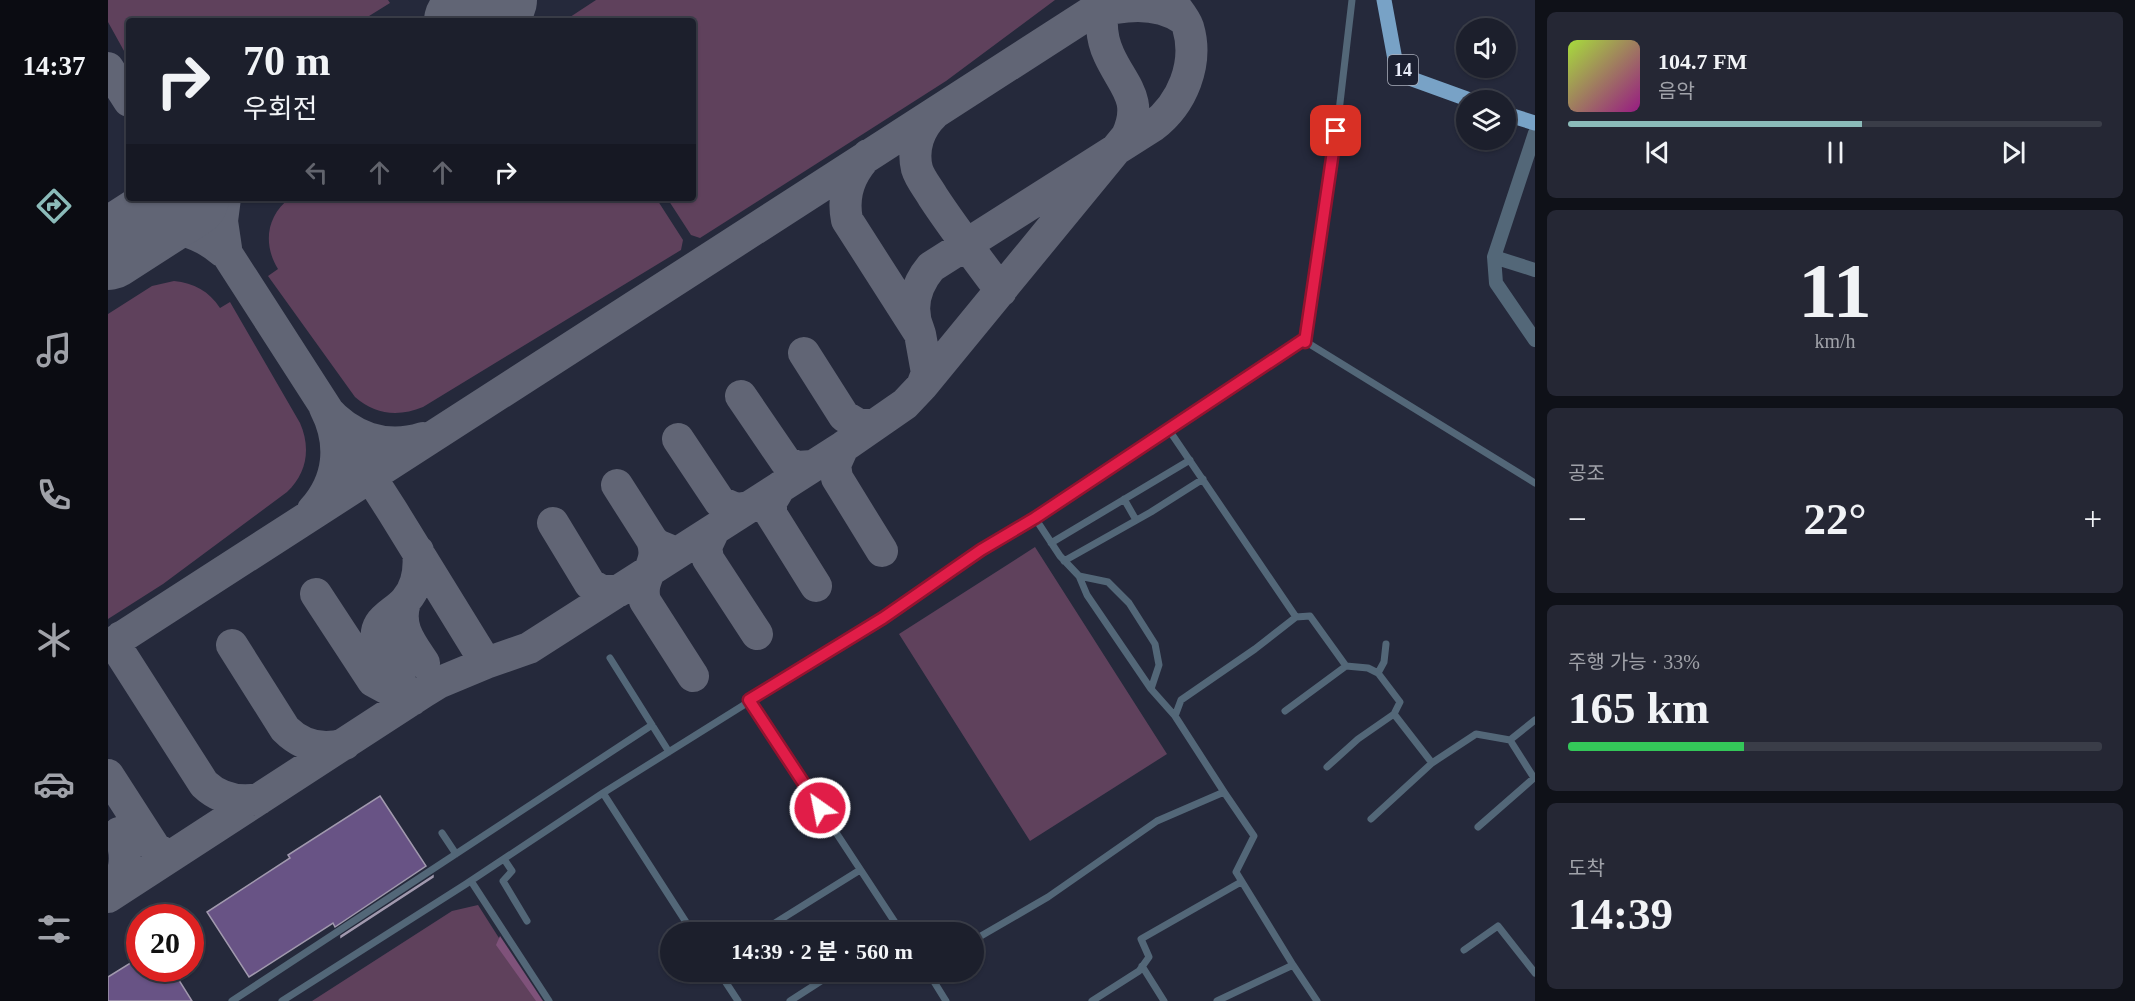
<!DOCTYPE html>
<html lang="ko">
<head>
<meta charset="utf-8">
<style>
	:root { --surface:#1c1f2c; --page:#252734; --text:#f1f3f6; --muted:#a0a2a9; --line:#3a3d48; --accent:#8bbbb9 }
	body { margin:0; font-family:"Times New Roman","Noto Sans KR",serif; background:var(--page); color:var(--text); height:100vh; display:flex; flex-direction:column; font-size:22px; white-space:nowrap }
	* { box-sizing:border-box; margin:0 }
	p { font-size:20px; color:var(--muted) }
	.icon { flex:none; width:33px; height:33px; fill:none; stroke:currentColor; stroke-width:2; stroke-linecap:round; stroke-linejoin:round }
	.map { position:relative; flex:1; overflow:hidden }
	.sheet { display:flex; flex-direction:column; gap:12px; padding:12px; background:#0f1118; width:600px }
	.sheet>* { flex:none }
	.top-card { position:absolute; left:18px; top:18px; width:570px; height:183px; border-radius:6px; box-shadow:0 2px 4px #0004,0 0 0 2px var(--line); background:#1c1f2c; color:var(--text); overflow:hidden }
	.buttons { position:absolute; left:1348px; top:18px; display:grid; gap:12px }
	.buttons a { display:grid; place-items:center; width:60px; height:60px; border-radius:50%; background:var(--surface); box-shadow:0 2px 4px #0004,0 0 0 2px var(--line); font-size:30px }
	.speed { position:absolute; left:18px; top:904px; display:flex; gap:12px; font-size:30px; font-weight:700; text-align:center }
	.speed>* { display:grid; place-content:center; width:78px; height:78px; border-radius:50%; background:var(--surface); box-shadow:0 2px 4px #0004,0 0 0 2px var(--line); line-height:1 }
	.speed .limit { border:9px solid #d22; background:#fff; color:#111 }
	.pin { position:absolute; display:grid; place-items:center; width:51px; height:51px; color:#fff; margin:-26px; border-radius:12px; box-shadow:0 3px 9px #0006 }
	.me { position:absolute; width:66px; margin:-33px; rotate:327deg; stroke-linejoin:round; filter:drop-shadow(0 0 4px #0008) }
	.turn { display:flex; align-items:center; gap:21px; height:126px; padding:0 18px; font-size:27px }
	.turn .icon { width:78px; height:78px; stroke-width:2.5 }
	.turn b { display:block; font-size:42px; line-height:51px }
	.lanes { display:flex; align-items:center; height:57px; padding:0 18px; background:#0003; justify-content:center; gap:30px; direction:ltr }
	.lanes .off { opacity:.35 }
	.big { font-size:45px; font-weight:700; line-height:1.1 }
	.sheet .tile { flex:1; display:flex; flex-direction:column; justify-content:center; gap:9px; min-width:0; padding:0 21px; border-radius:9px; background:var(--page) }
	.sheet .dial { align-items:center; gap:0 }
	.dial b { font-size:78px; line-height:1 }
	.song { display:flex; align-items:center; gap:18px }
	.cover { width:72px; height:72px; border-radius:9px; background:linear-gradient(135deg,hsl(80 70% 55%),hsl(310 70% 35%)) }
	.played { height:6px; border-radius:3px; background:linear-gradient(90deg,var(--accent) 55%,var(--line) 55%) }
	.keys { display:flex; justify-content:space-around; direction:ltr }
	.heat { display:flex; justify-content:space-between; align-items:center; font-size:33px; direction:ltr }
	.charge { height:9px; border-radius:4px; background:linear-gradient(90deg,#34c759 33%,var(--line) 0) }
	.trip { position:absolute; left:552px; top:922px; width:324px; height:60px; border-radius:30px; background:var(--surface); box-shadow:0 2px 4px #0004,0 0 0 2px var(--line); font-weight:700; line-height:60px; text-align:center }
	main { display:flex; flex:1; min-height:0 }
	.tabs { display:flex; flex-direction:column; width:108px; justify-content:space-around; align-items:center; background:#0b0c12; color:var(--muted) }
	.tabs .icon { width:42px; height:42px }
	.tabs .current { color:var(--accent) }
	.tabs b { font-size:27px; color:var(--text) }
	.map>svg:first-child { display:block }
</style>
</head>
<body>
<main>
<nav class="tabs">
<b>14:37</b>
<svg class="icon current" aria-label="directions" viewBox="0 0 24 24"><path d="M12 3l9 9-9 9-9-9zM9 14v-3h6M13 9l2 2-2 2"/></svg>
<svg class="icon" aria-label="music" viewBox="0 0 24 24"><path d="M9 18V5l10-2v13"/><circle cx="6" cy="18" r="3"/><circle cx="16" cy="16" r="3"/></svg>
<svg class="icon" aria-label="phone" viewBox="0 0 24 24"><path d="M5 4h4l2 5-3 2q2 4 5 5l2-3 5 2v4C11 20 4 13 5 4z"/></svg>
<svg class="icon" aria-label="climate" viewBox="0 0 24 24"><path d="M12 3v18M4 7l16 10M4 17L20 7"/></svg>
<svg class="icon" aria-label="car" viewBox="0 0 24 24"><path d="M5 17H2v-5l4-1 3-4h7l3 4 3 1v5h-3M9 17h6M6 11h13"/><circle cx="7" cy="17" r="2"/><circle cx="17" cy="17" r="2"/></svg>
<svg class="icon" aria-label="filters" viewBox="0 0 24 24"><path d="M4 7h16M4 17h16"/><circle cx="9" cy="7" r="2"/><circle cx="15" cy="17" r="2"/></svg>
</nav>
<div class="map">
<svg width="1427" height="1001" viewBox="0 0 1427 1001">
	<rect width="100%" height="100%" fill="#25293b"/>
	<!-- green -->
	<path fill="#5f415c" d="M0,0H280L282,3L253,21H21V60L0,22Z
		M488,0H947L838,81L592,238L583,235L559,198H585V21H456Z
		M182,198H548L575,240L573,250L315,407C291,417 267,415 247,397L160,276L170,269C155,245 158,216 182,198Z
		M66,281C86,283 101,291 112,308L122,302L192,423C203,448 199,473 179,492L55,584L0,619V314L44,286Z
		M927,547L1059,754L922,841L791,634Z
		M370,905L431,1001H204L344,911Z"/>
	<!-- forest -->
	<path fill="#7f527a" d="M392,936L435,1001H428L388,945Z"/>
	<g fill="none" stroke-linecap="round" stroke-linejoin="round">
		<!-- taxiway -->
		<path stroke="#616575" stroke-width="32" d="M982,14C1013,5 1048,0 1075,19
			M0,68L21,101
			M826,114C811,128 804,149 809,169C812,179 820,188 825,197C846,229 870,260 893,291
			M83,198L285,512L378,663
			M117,198L114,221L118,248
			M34,228C63,225 91,231 114,251
			M34,228L47,198
			M811,331C801,308 808,285 823,267L1045,126C1074,104 1091,64 1080,27C1077,18 1068,8 1062,0
			M696,353L736,416L751,425H766
			M814,386L1019,136C1036,99 1015,86 1001,55C993,38 992,18 997,0
			M633,396L678,462L689,467L705,466
			M570,439L612,502L628,509L642,507
			M735,447L727,465L729,478L774,551
			M509,485L544,540L549,545L561,550
			M672,487L663,502V514L708,586
			M205,510C232,480 235,443 217,408C242,437 277,450 315,438
			M445,523L482,584L494,591H511
			M606,530L598,547L600,559L649,634
			M544,540C554,565 530,576 537,601L585,676
			M208,594L265,681L287,693L307,694
			M297,602C289,627 303,643 316,663
			M13,637L10,643L11,651L96,784C112,799 130,803 151,799
			M124,645L177,729C194,746 214,751 237,744
			M0,646L1002,0
			M304,700C294,685 274,659 270,644C263,619 286,615 298,600C310,586 312,569 310,551
			M0,775L47,848L57,854
			M1,896C18,877 21,856 11,833
			M0,897L317,691L330,683L378,663L421,648L735,447L797,404L814,386L819,373L812,334L739,220C734,195 742,173 760,155"/>
		<!-- runway -->
		<path stroke="#616575" stroke-width="80" d="M356,21L389,0
			M0,250L81,198"/>
	</g>
	<!-- building -->
	<path fill="#685385" stroke="#a199ae" stroke-width="1.5" d="M272,796L318,866L227,927L225,923L141,977L99,912L182,858L180,855Z
		M325,876V877L233,937V936Z
		M32,957V969H64L84,1001H0V977Z"/>
	<g fill="none" stroke-linecap="round" stroke-linejoin="round">
		<!-- service -->
		<path stroke="#536778" stroke-width="7" d="M1197,342L1226,154L1244,0
			M1061,430L1195,340L1427,483
			M1016,499L1028,520
			M927,518L952,556L971,576
			M943,543L1082,460
			M956,561L1043,512L1095,479
			M1278,644L1276,662L1270,673L1292,702L1286,714
			M502,658L561,752
			M1043,689L979,595L971,576L1000,582L1021,603L1047,644L1051,665L1043,689L1067,716
			M641,700L794,933
			M1177,711L1238,666L1260,668L1270,673
			M1402,740L1427,720
			M1219,767L1250,739L1286,714L1324,763
			M1263,819L1324,763L1368,734L1402,740L1426,778L1370,827
			M334,833L348,854
			M396,859L404,871L395,881L419,921
			M363,881L441,1001
			M585,933L495,793L775,618L873,550L927,518L1061,430L1188,617
			M651,933L752,870
			M866,940L940,897L1049,821L1116,792L1067,716L1073,700L1147,649L1188,617L1202,616L1238,666
			M1356,950L1390,926L1427,973
			M1185,965L1209,1001
			M1034,966L1056,1001
			M611,972L630,1001
			M820,972L838,1001
			M124,1001L544,725
			M174,1001L358,884L495,793
			M682,1001L727,972
			M984,1001L1031,971L1041,957L1033,939L1133,882
			M1109,1001L1185,965L1128,872L1146,836L1116,792"/>
		<!-- minor -->
		<path stroke="#536778" stroke-width="14" d="M1427,133L1386,257L1388,283L1427,340
			M1386,257L1427,270"/>
		<!-- primary -->
		<path stroke="#78a2c6" stroke-width="15" d="M1276,0L1288,65L1304,79L1362,100
			M1398,114L1427,123"/>
	</g>
	<g fill="none" stroke-linecap="round" stroke-linejoin="round">
		<defs>
			<path id="route" d="M712,808L641,700L775,618L873,550L927,518L1195,340L1197,342L1228,131"/>
		</defs>
		<!-- route casing -->
		<use href="#route" stroke="#92132f" stroke-width="15"/>
		<!-- route -->
		<use href="#route" stroke="#e11d48" stroke-width="10"/>
	</g>
	<g text-anchor="middle" dominant-baseline="central" stroke-width="6" stroke-linejoin="round" paint-order="stroke">
		<!-- shield labels -->
		<rect fill="#1c2031" stroke="#abafbc" stroke-width="1.5" x="1280" y="55" width="30" height="30" rx="4.5"/>
		<g font-size="18" font-weight="bold" fill="#e8ecf8">
			<text x="1295" y="70">14</text>
		</g>
	</g>
</svg>
<div class="buttons">
<a><svg class="icon" aria-label="sound" viewBox="0 0 24 24"><path d="M4 9h4l5-4v14l-5-4H4zM17 9q2 3 0 6"/></svg></a>
<a><svg class="icon" aria-label="layers" viewBox="0 0 24 24"><path d="M12 4l9 5-9 5-9-5zM3 14l9 5 9-5"/></svg></a>
</div>
<div class="speed"><div class="limit">20</div></div>
<div class="pin" style="left:1228px;top:131px;background:#d93025"><svg class="icon" aria-label="arrive" viewBox="0 0 24 24"><path d="M6 21V4h12l-3 4 3 4H6"/></svg></div>
<svg class="me" style="left:712px;top:808px" viewBox="-20 -20 40 40"><circle r="17" fill="#e11d48" stroke="#fff" stroke-width="3"/><path d="M0-11L8 9 0 5-8 9z" fill="#fff"/></svg>
<div class="trip">14:39 · 2 분 · 560 m</div>
<div class="top-card">
<div class="turn"><svg class="icon" aria-label="right" viewBox="0 0 24 24"><path d="M7 20v-9h11M14 6l5 5-5 5"/></svg><div><b>70 m</b>우회전</div></div>
<div class="lanes"><svg class="icon off" aria-label="left" viewBox="0 0 24 24"><path d="M17 20v-9H6M10 6l-5 5 5 5"/></svg><svg class="icon off" aria-label="ahead" viewBox="0 0 24 24"><path d="M12 20V5M6 11l6-6 6 6"/></svg><svg class="icon off" aria-label="ahead" viewBox="0 0 24 24"><path d="M12 20V5M6 11l6-6 6 6"/></svg><svg class="icon" aria-label="right" viewBox="0 0 24 24"><path d="M7 20v-9h11M14 6l5 5-5 5"/></svg></div>
</div>
</div>
<section class="sheet">
<div class="tile">
<div class="song"><i class="cover"></i><div><b>104.7 FM</b><p>음악</p></div></div>
<div class="played"></div>
<div class="keys"><svg class="icon" aria-label="previous" viewBox="0 0 24 24"><path d="M18 5L8 12l10 7zM5 5v14"/></svg><svg class="icon" aria-label="pause" viewBox="0 0 24 24"><path d="M8 5v14M16 5v14"/></svg><svg class="icon" aria-label="next" viewBox="0 0 24 24"><path d="M6 5l10 7-10 7zM19 5v14"/></svg></div>
</div>
<div class="tile dial"><b>11</b><p>km/h</p></div>
<div class="tile"><p>공조</p>
<div class="heat"><a>−</a><b class="big">22°</b><a>+</a></div>
</div>
<div class="tile"><p>주행 가능 · 33%</p><b class="big">165 km</b><div class="charge"></div></div>
<div class="tile"><p>도착</p><b class="big">14:39</b></div>
</section>
</main>
</body>
</html>
